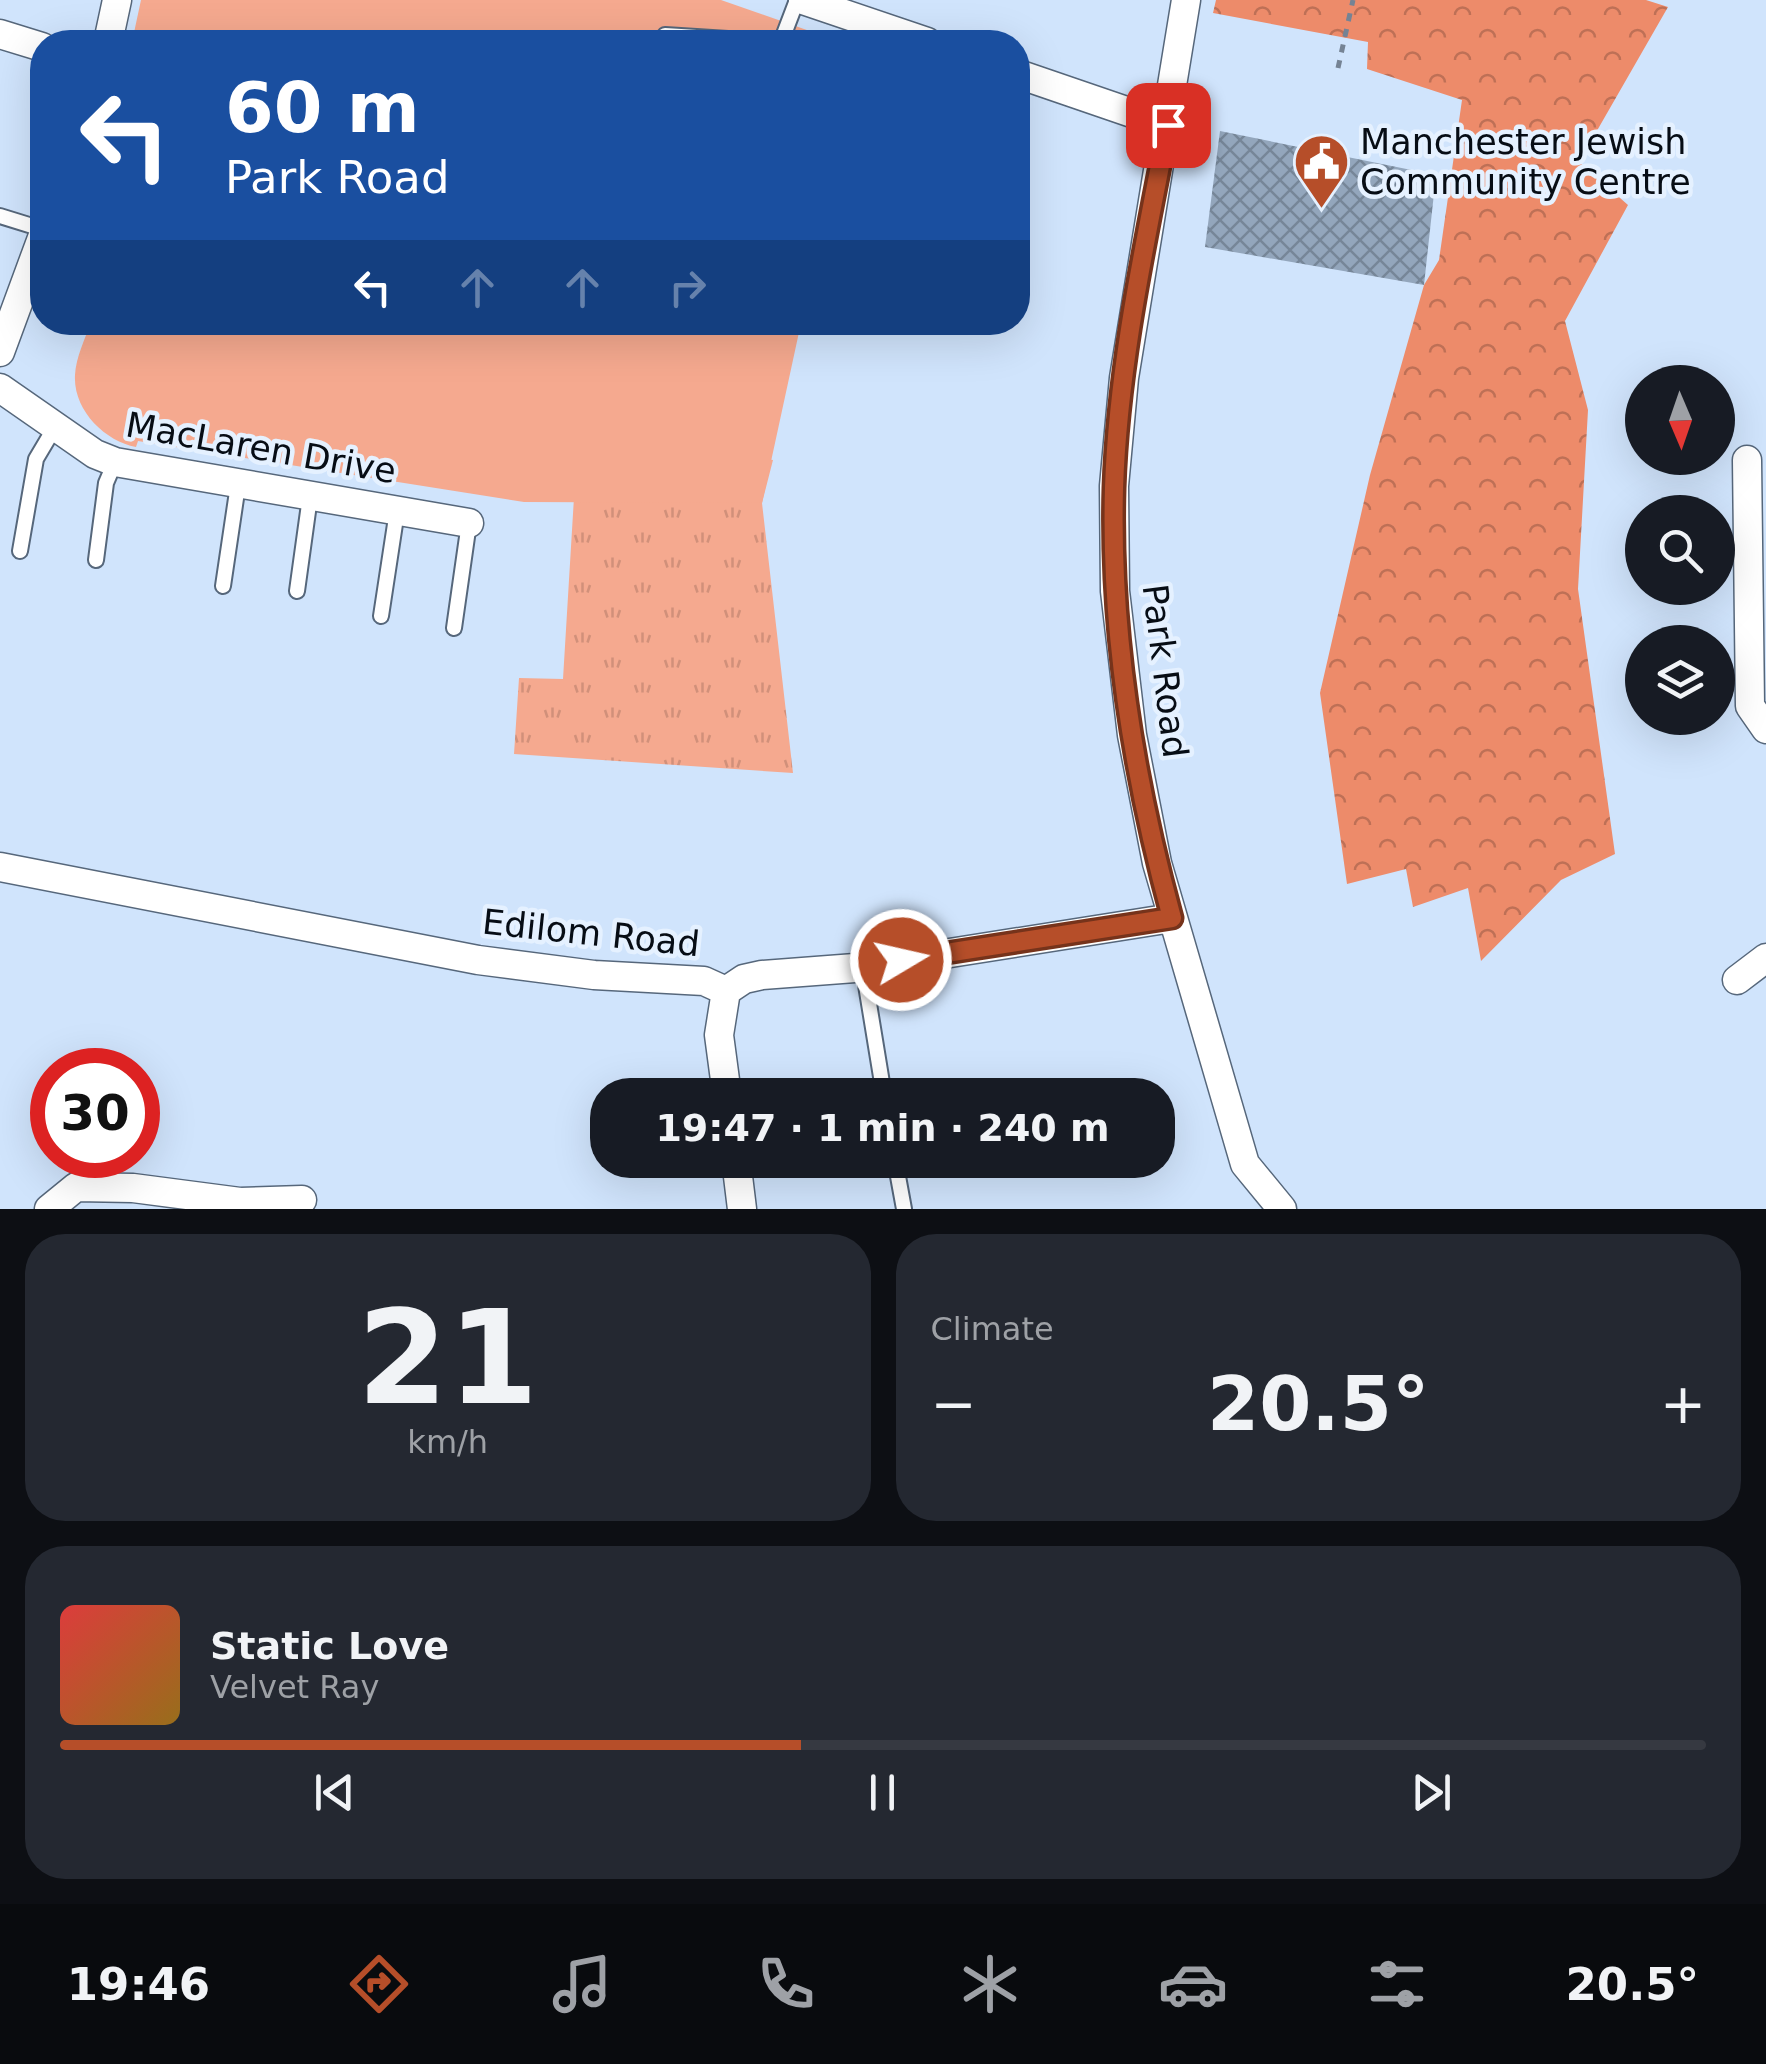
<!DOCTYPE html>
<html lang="en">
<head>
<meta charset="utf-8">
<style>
	:root { --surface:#171b24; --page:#242831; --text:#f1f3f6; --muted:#9ea1a6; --line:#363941; --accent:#b64e29 }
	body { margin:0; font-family:"DejaVu Sans",sans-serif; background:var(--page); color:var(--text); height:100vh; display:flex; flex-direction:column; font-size:38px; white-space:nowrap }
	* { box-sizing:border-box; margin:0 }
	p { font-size:32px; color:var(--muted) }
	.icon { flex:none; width:55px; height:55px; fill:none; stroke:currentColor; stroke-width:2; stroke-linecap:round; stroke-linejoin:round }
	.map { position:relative; height:1209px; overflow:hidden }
	.panel { display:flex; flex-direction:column; gap:25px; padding:25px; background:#0d0f14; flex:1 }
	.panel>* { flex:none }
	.top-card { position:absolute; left:30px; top:30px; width:1000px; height:305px; border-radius:40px; box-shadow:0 10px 40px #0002; background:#1a4fa0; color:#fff; overflow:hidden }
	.needle { width:65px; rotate:178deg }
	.buttons { position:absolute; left:1625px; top:365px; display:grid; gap:20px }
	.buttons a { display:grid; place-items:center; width:110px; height:110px; border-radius:50%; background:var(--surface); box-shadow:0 10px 40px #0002; font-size:50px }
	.speed { position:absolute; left:30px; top:1048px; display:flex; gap:20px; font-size:50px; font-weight:700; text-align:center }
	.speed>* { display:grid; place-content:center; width:130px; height:130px; border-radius:50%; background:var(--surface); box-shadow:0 10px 40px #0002; line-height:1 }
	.speed .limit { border:15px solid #d22; background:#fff; color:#111 }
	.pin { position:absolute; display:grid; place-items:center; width:85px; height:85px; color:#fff; margin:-42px; border-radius:20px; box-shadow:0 5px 15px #0006 }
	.me { position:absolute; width:110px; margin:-55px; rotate:81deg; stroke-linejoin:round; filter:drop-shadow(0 0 8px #0008) }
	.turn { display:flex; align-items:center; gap:35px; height:210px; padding:0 30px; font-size:45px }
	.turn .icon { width:130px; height:130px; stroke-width:2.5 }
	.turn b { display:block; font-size:70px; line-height:85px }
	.lanes { display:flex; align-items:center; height:95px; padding:0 30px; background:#0003; justify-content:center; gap:50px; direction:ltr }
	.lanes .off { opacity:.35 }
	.big { font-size:75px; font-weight:800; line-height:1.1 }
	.panel .tile { flex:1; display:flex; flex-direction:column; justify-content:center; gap:15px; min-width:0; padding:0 35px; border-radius:40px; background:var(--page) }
	.panel .dial { align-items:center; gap:0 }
	.dial b { font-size:130px; line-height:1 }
	.song { display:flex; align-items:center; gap:30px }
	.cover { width:120px; height:120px; border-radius:15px; background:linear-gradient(135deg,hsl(0 70% 55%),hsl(40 70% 35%)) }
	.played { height:10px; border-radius:5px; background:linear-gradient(90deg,var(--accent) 45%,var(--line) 45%) }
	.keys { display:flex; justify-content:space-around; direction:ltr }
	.heat { display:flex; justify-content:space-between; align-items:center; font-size:55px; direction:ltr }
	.panel .tiles { flex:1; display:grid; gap:25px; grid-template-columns:1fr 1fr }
	.tile:last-child { grid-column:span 2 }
	.trip { position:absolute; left:590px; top:1078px; width:585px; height:100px; border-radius:40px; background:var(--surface); box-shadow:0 10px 40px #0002; font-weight:800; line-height:100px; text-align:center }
	.menu { display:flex; height:160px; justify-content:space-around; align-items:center; background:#090b0e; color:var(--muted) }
	.menu .icon { width:70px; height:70px }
	.menu .active { color:var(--accent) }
	.menu b { font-size:45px; color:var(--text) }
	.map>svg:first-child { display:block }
</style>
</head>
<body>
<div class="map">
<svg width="1766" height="1209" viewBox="0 0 1766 1209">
	<defs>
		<pattern id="grass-tufts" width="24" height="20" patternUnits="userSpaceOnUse" patternTransform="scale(2.5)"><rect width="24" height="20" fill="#f5a98f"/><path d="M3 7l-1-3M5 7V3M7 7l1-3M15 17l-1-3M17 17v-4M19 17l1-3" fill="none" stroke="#d1907a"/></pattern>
		<pattern id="forest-crowns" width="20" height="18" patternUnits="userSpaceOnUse" patternTransform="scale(2.5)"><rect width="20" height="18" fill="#ed8b6a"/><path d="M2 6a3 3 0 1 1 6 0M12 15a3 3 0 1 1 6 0" fill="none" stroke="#be7056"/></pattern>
		<pattern id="building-cross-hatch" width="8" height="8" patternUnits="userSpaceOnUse" patternTransform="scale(2.5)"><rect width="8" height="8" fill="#93a6bc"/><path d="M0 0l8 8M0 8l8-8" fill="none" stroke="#768698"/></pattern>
	</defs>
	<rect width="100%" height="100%" fill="#d0e4fc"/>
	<!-- grass -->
	<path fill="url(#grass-tufts)" d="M578,431L773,460L762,503L793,773L514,754L519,678L563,679Z"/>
	<!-- forest -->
	<path fill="url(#forest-crowns)" d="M1216,0H1646L1668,7L1579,162L1628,205L1565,321L1588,410L1578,589L1615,854L1561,880L1481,961L1468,888L1413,907L1406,869L1347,884L1320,693L1370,475L1424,285L1439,260L1462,100L1367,69L1368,42L1213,13Z"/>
	<!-- garden -->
	<path fill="#f5a98f" d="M141,0H721L841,42H132Z
		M91,322H801V323L762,503L524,502L138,441L136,447C105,441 73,410 75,375C76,357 85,339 91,322Z"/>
	<!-- building -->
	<path fill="url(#building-cross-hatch)" d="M1220,131L1436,175L1424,285L1205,247Z"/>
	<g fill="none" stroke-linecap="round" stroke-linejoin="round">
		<defs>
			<path id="lane" d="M664,42L665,35L775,42
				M781,42L797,0
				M0,216L42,229
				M20,551L36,459L55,427
				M96,560L106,483L115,462
				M223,586L238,485
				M297,591L310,497
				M381,616L397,511
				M454,628L469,523
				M863,967L884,1095
				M895,1160L904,1209"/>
			<path id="street" d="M803,0L927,42
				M1186,0L1124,378L1114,486L1115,591L1132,735L1157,863L1245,1164L1282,1209
				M0,34L42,47
				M108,42L117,0
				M1018,74L1167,125
				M0,352L42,238
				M0,388L95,454L115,462L469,523
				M1747,460L1750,706L1766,729
				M0,867L478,960L594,975L704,981L726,991L744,979L762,975L855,968L1172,918
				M1737,980L1766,958
				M726,991L719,1035L727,1095
				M736,1160L742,1209
				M49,1209L76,1187L133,1188L240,1202L302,1200"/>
		</defs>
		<!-- lane casing -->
		<use href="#lane" stroke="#56677b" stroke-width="18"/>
		<!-- street casing -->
		<use href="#street" stroke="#56677b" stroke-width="31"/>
		<!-- path -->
		<path stroke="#758394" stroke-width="5" stroke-dasharray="8 8" stroke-linecap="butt" d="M1338,68L1353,0"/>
		<!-- lane -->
		<use href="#lane" stroke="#fff" stroke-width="14"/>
		<!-- street -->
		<use href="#street" stroke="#fff" stroke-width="28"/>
	</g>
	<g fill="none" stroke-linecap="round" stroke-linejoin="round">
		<defs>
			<path id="route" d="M901,960L1172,918C1134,779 1110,632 1114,488C1118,366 1145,244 1168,125"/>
		</defs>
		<!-- route casing -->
		<use href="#route" stroke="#76331b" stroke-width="25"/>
		<!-- route -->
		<use href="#route" stroke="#b64e29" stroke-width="18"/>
	</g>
	<!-- icons -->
	<defs>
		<symbol id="civic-pin" viewBox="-11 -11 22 30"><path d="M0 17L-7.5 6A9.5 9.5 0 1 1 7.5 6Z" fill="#b64e29" stroke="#e5f1ff"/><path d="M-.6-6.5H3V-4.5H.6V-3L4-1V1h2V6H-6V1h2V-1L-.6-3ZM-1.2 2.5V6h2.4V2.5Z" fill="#fff"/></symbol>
	</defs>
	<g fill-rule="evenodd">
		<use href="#civic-pin" x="1290" y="130" width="63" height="86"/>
	</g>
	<g text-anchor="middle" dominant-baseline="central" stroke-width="9" stroke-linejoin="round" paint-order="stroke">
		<!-- poi labels -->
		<g font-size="35" fill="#070d15" stroke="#e5f1ff" text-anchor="start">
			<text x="1360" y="142">Manchester Jewish<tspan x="1360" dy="40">Community Centre</tspan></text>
		</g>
		<!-- street labels -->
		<g font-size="35" fill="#070d15" stroke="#e5f1ff">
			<text transform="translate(261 448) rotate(10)">MacLaren Drive</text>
			<text transform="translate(1165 671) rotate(83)">Park Road</text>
			<text transform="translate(591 933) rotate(6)">Edilom Road</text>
		</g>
	</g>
</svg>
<div class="buttons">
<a><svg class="needle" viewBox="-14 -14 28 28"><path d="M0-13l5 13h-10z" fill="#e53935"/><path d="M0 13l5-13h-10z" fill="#9ea1a6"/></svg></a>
<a><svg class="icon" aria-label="search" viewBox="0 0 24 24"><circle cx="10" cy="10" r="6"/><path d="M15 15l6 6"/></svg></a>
<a><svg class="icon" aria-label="layers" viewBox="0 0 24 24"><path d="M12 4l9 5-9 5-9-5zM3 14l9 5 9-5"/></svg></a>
</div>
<div class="speed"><div class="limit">30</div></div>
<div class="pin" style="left:1168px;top:125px;background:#d93025"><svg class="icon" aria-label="arrive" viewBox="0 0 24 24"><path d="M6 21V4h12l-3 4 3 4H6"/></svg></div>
<svg class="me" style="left:901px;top:960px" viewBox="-20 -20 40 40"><circle r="17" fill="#b64e29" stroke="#fff" stroke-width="3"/><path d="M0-11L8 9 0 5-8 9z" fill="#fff"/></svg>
<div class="trip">19:47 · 1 min · 240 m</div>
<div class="top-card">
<div class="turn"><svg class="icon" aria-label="left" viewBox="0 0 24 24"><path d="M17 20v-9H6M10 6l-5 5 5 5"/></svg><div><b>60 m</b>Park Road</div></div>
<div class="lanes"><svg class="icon" aria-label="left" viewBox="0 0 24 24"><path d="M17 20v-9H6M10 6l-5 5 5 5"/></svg><svg class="icon off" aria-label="ahead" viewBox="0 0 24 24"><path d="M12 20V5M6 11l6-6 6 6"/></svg><svg class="icon off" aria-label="ahead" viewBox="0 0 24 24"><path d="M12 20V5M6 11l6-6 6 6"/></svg><svg class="icon off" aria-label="right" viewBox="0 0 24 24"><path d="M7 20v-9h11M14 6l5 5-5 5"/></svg></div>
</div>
</div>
<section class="panel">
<div class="tiles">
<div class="tile dial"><b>21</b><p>km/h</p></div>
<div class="tile"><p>Climate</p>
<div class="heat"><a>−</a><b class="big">20.5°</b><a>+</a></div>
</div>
<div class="tile">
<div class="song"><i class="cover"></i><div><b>Static Love</b><p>Velvet Ray</p></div></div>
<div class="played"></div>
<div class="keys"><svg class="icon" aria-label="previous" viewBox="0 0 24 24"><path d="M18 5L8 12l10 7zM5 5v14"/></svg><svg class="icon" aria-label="pause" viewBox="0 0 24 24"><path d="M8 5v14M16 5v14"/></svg><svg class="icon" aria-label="next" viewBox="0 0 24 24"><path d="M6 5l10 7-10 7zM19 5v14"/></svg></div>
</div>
</div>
</section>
<nav class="menu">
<b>19:46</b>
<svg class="icon active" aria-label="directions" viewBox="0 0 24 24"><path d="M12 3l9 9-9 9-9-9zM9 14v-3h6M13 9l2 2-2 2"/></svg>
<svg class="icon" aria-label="music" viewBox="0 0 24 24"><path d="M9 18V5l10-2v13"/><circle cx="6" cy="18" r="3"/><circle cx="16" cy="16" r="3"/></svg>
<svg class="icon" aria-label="phone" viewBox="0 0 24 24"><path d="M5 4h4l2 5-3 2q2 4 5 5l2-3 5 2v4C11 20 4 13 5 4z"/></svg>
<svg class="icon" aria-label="climate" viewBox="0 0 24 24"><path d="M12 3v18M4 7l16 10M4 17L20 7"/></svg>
<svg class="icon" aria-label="car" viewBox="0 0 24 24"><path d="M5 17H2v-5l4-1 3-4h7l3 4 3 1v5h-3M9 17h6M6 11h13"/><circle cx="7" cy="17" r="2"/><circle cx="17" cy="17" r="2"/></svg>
<svg class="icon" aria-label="filters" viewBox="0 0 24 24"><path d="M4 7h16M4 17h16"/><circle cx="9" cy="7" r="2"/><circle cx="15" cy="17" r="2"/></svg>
<b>20.5°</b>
</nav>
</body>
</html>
